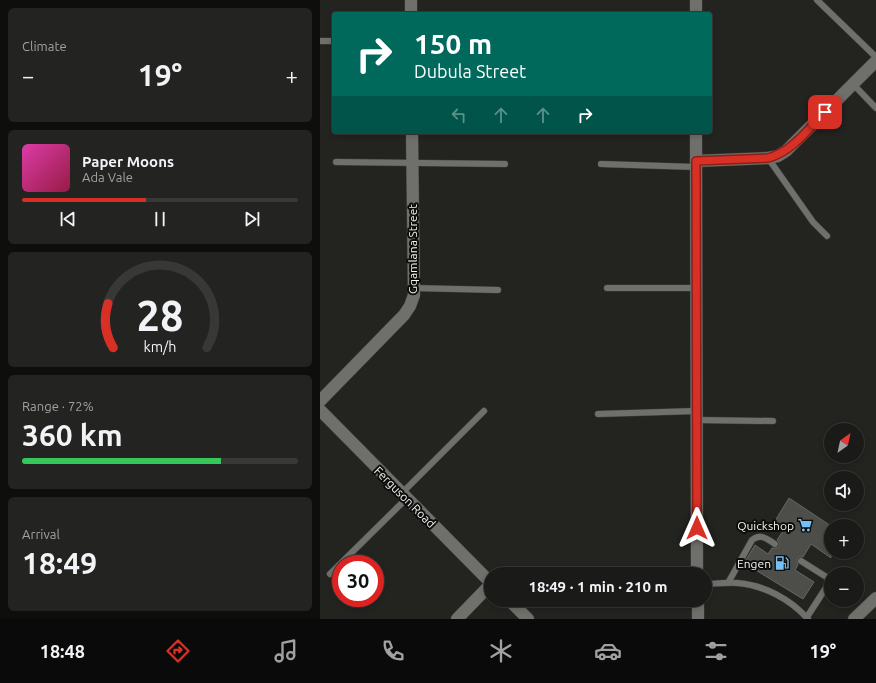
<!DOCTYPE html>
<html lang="en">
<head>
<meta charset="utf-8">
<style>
	:root { --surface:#1a1a18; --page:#232321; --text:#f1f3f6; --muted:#9fa1a2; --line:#383837; --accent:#d93025 }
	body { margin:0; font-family:Ubuntu,sans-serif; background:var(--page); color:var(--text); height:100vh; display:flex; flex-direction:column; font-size:15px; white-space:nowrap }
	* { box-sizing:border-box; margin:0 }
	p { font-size:13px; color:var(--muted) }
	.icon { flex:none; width:22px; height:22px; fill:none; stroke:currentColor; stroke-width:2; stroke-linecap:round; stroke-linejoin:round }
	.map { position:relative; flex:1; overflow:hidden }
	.side { display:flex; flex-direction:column; gap:8px; padding:8px; background:#0e0e0d; width:320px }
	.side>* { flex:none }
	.guide { position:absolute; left:12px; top:12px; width:380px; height:122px; border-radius:4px; box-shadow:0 2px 6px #0003,0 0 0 1px var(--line); background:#00695c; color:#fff; overflow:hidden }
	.needle { width:26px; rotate:33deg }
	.tools { position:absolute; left:504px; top:423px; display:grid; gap:8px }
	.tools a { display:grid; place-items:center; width:40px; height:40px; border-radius:50%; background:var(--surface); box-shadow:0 2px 6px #0003,0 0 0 1px var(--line); font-size:20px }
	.speed { position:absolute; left:12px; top:555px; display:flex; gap:8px; font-size:20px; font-weight:700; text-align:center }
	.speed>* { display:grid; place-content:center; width:52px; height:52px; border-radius:50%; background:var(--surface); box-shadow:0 2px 6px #0003,0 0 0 1px var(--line); line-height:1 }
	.speed .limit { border:6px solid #d22; background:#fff; color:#111 }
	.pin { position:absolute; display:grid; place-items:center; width:34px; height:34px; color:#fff; margin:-17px; border-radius:8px; box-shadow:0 2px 6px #0006 }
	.me { position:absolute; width:44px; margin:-22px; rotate:0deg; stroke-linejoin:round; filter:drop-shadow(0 0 3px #0008) }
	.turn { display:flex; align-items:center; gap:14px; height:84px; padding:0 16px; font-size:18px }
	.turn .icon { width:52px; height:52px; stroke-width:2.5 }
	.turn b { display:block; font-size:28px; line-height:34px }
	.lanes { display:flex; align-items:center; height:38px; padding:0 16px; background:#0003; justify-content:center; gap:20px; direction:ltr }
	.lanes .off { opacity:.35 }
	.big { font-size:30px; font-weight:600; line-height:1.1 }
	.side .tile { flex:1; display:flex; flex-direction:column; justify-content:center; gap:6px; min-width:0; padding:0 14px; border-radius:6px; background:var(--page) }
	.side .dial { align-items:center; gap:0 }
	.dial svg { height:104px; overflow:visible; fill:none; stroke:var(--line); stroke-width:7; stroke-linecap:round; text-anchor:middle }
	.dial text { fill:var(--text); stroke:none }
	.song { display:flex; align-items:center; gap:12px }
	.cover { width:48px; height:48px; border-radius:6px; background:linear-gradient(135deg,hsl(320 70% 55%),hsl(340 70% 35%)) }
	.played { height:4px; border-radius:2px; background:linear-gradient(90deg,var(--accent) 45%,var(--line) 45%) }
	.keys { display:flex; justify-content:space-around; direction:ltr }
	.heat { display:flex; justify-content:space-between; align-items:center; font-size:22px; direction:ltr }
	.charge { height:6px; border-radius:3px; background:linear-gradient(90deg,#34c759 72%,var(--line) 0) }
	.trip { position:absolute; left:164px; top:567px; width:228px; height:40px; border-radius:20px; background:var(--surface); box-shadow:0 2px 6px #0003,0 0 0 1px var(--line); font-weight:600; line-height:40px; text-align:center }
	.tab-bar { display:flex; height:64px; justify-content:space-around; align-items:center; background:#0a0a0a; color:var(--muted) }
	.tab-bar .icon { width:28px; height:28px }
	.tab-bar .on { color:var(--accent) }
	.tab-bar b { font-size:18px; color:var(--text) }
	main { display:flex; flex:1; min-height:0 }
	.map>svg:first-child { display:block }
</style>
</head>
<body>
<main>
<section class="side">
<div class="tile"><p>Climate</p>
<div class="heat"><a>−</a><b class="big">19°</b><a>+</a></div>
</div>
<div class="tile">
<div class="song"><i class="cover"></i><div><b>Paper Moons</b><p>Ada Vale</p></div></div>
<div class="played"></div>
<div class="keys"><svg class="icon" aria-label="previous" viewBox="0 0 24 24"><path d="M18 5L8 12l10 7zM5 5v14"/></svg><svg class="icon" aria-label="pause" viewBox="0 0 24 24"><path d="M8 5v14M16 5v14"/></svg><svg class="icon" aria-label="next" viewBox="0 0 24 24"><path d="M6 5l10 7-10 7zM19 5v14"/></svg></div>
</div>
<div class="tile dial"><svg viewBox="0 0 100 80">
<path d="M14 69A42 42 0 1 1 86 69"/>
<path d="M14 69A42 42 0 0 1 10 35" stroke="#d93025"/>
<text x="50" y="56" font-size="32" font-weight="700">28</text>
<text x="50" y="72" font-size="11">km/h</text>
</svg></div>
<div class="tile"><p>Range · 72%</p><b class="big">360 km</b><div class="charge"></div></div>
<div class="tile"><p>Arrival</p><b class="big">18:49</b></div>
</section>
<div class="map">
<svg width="556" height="619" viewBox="0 0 556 619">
	<rect width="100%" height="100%" fill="#232320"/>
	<!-- building -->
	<path fill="#4d4d4a" stroke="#666662" d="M469,498L511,526V558L491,544L483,557H479L477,559L478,565L475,570L494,582L483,599L424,563L435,545L448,554L452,548H455L459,547V542L457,540L465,528L455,521Z"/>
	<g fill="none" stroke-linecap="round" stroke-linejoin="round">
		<defs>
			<path id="lane" d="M497,0L556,57
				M0,41H14
				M533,84L556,108
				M448,158L493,222L507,236
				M16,162L185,164
				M281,164L376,167
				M93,288L178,290
				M287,288H376
				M278,414L376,411
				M377,420L453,421
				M82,493L164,411
				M481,561L508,578L509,583L487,617
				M10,574L87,498
				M408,583L432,540C441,533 447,539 455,544
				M385,584C395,584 406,582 417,583C444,585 470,599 488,619"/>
			<path id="street" d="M91,14V0
				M376,14V0
				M376,132L377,574
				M376,161L448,158L458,156L466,151L556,61
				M0,401L84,315L90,306L94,295L92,132
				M378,600V619
				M137,619L171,584"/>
			<path id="secondary" d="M0,410L171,583
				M189,600L208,619
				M534,619L556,598"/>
		</defs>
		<!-- lane casing -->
		<use href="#lane" stroke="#40403d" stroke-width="7"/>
		<!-- street casing -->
		<use href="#street" stroke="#40403d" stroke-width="13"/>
		<!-- secondary casing -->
		<use href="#secondary" stroke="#40403d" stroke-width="13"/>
		<!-- lane -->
		<use href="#lane" stroke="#6f6f6b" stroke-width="6"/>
		<!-- street -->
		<use href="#street" stroke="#6f6f6b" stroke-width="12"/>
		<!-- secondary -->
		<use href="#secondary" stroke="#6f6f6b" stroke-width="12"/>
	</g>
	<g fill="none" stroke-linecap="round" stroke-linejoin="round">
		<defs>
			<path id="route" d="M377,528L376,161L448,158C472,152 488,129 505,112"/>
		</defs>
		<!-- route casing -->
		<use href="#route" stroke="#8d1f18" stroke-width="10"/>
		<!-- route -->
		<use href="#route" stroke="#d93025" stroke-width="7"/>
	</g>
	<!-- icons -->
	<defs>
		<symbol id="supermarket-bare" viewBox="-9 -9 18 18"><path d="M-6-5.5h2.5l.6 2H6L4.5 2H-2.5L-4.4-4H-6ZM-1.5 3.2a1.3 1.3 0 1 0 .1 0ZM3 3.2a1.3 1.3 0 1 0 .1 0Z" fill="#75c0f6" stroke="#0d0d0b" stroke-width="2.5" paint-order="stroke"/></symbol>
		<symbol id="fuel-bare" viewBox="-9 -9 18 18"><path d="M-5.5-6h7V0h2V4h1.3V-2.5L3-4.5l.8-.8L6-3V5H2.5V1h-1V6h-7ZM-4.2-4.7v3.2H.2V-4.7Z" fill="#75c0f6" stroke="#0d0d0b" stroke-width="2.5" paint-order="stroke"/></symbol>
	</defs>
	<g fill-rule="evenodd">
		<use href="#supermarket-bare" x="475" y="515" width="20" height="20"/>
		<use href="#fuel-bare" x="452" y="553" width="20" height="20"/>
	</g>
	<g text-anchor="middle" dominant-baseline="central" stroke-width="4" stroke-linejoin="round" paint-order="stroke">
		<!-- street labels -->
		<g font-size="12" fill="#f4f4f2" stroke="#0d0d0b">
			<text transform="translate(92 249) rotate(-90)">Gqamlana Street</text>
			<text transform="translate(85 497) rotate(45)">Ferguson Road</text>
		</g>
		<!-- poi labels -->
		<g font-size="12" fill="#f4f4f2" stroke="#0d0d0b" text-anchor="end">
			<text x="474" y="525">Quickshop</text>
			<text x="451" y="563">Engen</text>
		</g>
	</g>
</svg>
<div class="tools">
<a><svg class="needle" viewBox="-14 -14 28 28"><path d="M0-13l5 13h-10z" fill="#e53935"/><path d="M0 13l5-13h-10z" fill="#9fa1a2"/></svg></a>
<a><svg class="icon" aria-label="sound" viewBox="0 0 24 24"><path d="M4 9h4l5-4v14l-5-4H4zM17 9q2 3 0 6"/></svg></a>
<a>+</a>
<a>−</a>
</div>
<div class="speed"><div class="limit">30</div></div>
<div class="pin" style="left:505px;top:112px;background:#d93025"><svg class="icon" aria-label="arrive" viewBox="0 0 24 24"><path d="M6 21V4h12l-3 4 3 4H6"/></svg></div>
<svg class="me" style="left:377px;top:528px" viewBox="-20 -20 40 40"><path d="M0-17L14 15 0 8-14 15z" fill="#d93025" stroke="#fff" stroke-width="4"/></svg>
<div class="trip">18:49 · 1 min · 210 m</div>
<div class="guide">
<div class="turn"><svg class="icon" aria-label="right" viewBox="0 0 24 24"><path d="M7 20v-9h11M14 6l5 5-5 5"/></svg><div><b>150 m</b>Dubula Street</div></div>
<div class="lanes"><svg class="icon off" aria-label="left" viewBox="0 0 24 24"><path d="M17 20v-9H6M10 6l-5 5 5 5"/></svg><svg class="icon off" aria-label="ahead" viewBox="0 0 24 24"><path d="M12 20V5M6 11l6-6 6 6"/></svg><svg class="icon off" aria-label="ahead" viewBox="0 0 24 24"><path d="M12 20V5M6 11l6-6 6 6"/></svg><svg class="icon" aria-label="right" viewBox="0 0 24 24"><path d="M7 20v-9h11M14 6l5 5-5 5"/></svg></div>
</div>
</div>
</main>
<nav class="tab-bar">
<b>18:48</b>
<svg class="icon on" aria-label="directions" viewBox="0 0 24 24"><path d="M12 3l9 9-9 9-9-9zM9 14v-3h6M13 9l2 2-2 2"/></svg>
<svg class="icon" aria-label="music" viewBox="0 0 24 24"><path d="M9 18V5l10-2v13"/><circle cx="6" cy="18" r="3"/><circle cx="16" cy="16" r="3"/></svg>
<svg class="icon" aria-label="phone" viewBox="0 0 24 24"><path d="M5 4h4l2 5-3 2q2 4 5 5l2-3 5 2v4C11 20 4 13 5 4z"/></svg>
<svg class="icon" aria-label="climate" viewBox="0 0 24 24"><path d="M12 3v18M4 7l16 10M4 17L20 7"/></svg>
<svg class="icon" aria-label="car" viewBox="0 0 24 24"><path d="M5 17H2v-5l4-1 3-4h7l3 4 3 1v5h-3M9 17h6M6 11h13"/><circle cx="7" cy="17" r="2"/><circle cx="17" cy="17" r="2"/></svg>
<svg class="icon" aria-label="filters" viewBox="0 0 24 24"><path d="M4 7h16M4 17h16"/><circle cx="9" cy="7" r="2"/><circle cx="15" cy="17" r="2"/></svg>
<b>19°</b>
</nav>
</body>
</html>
